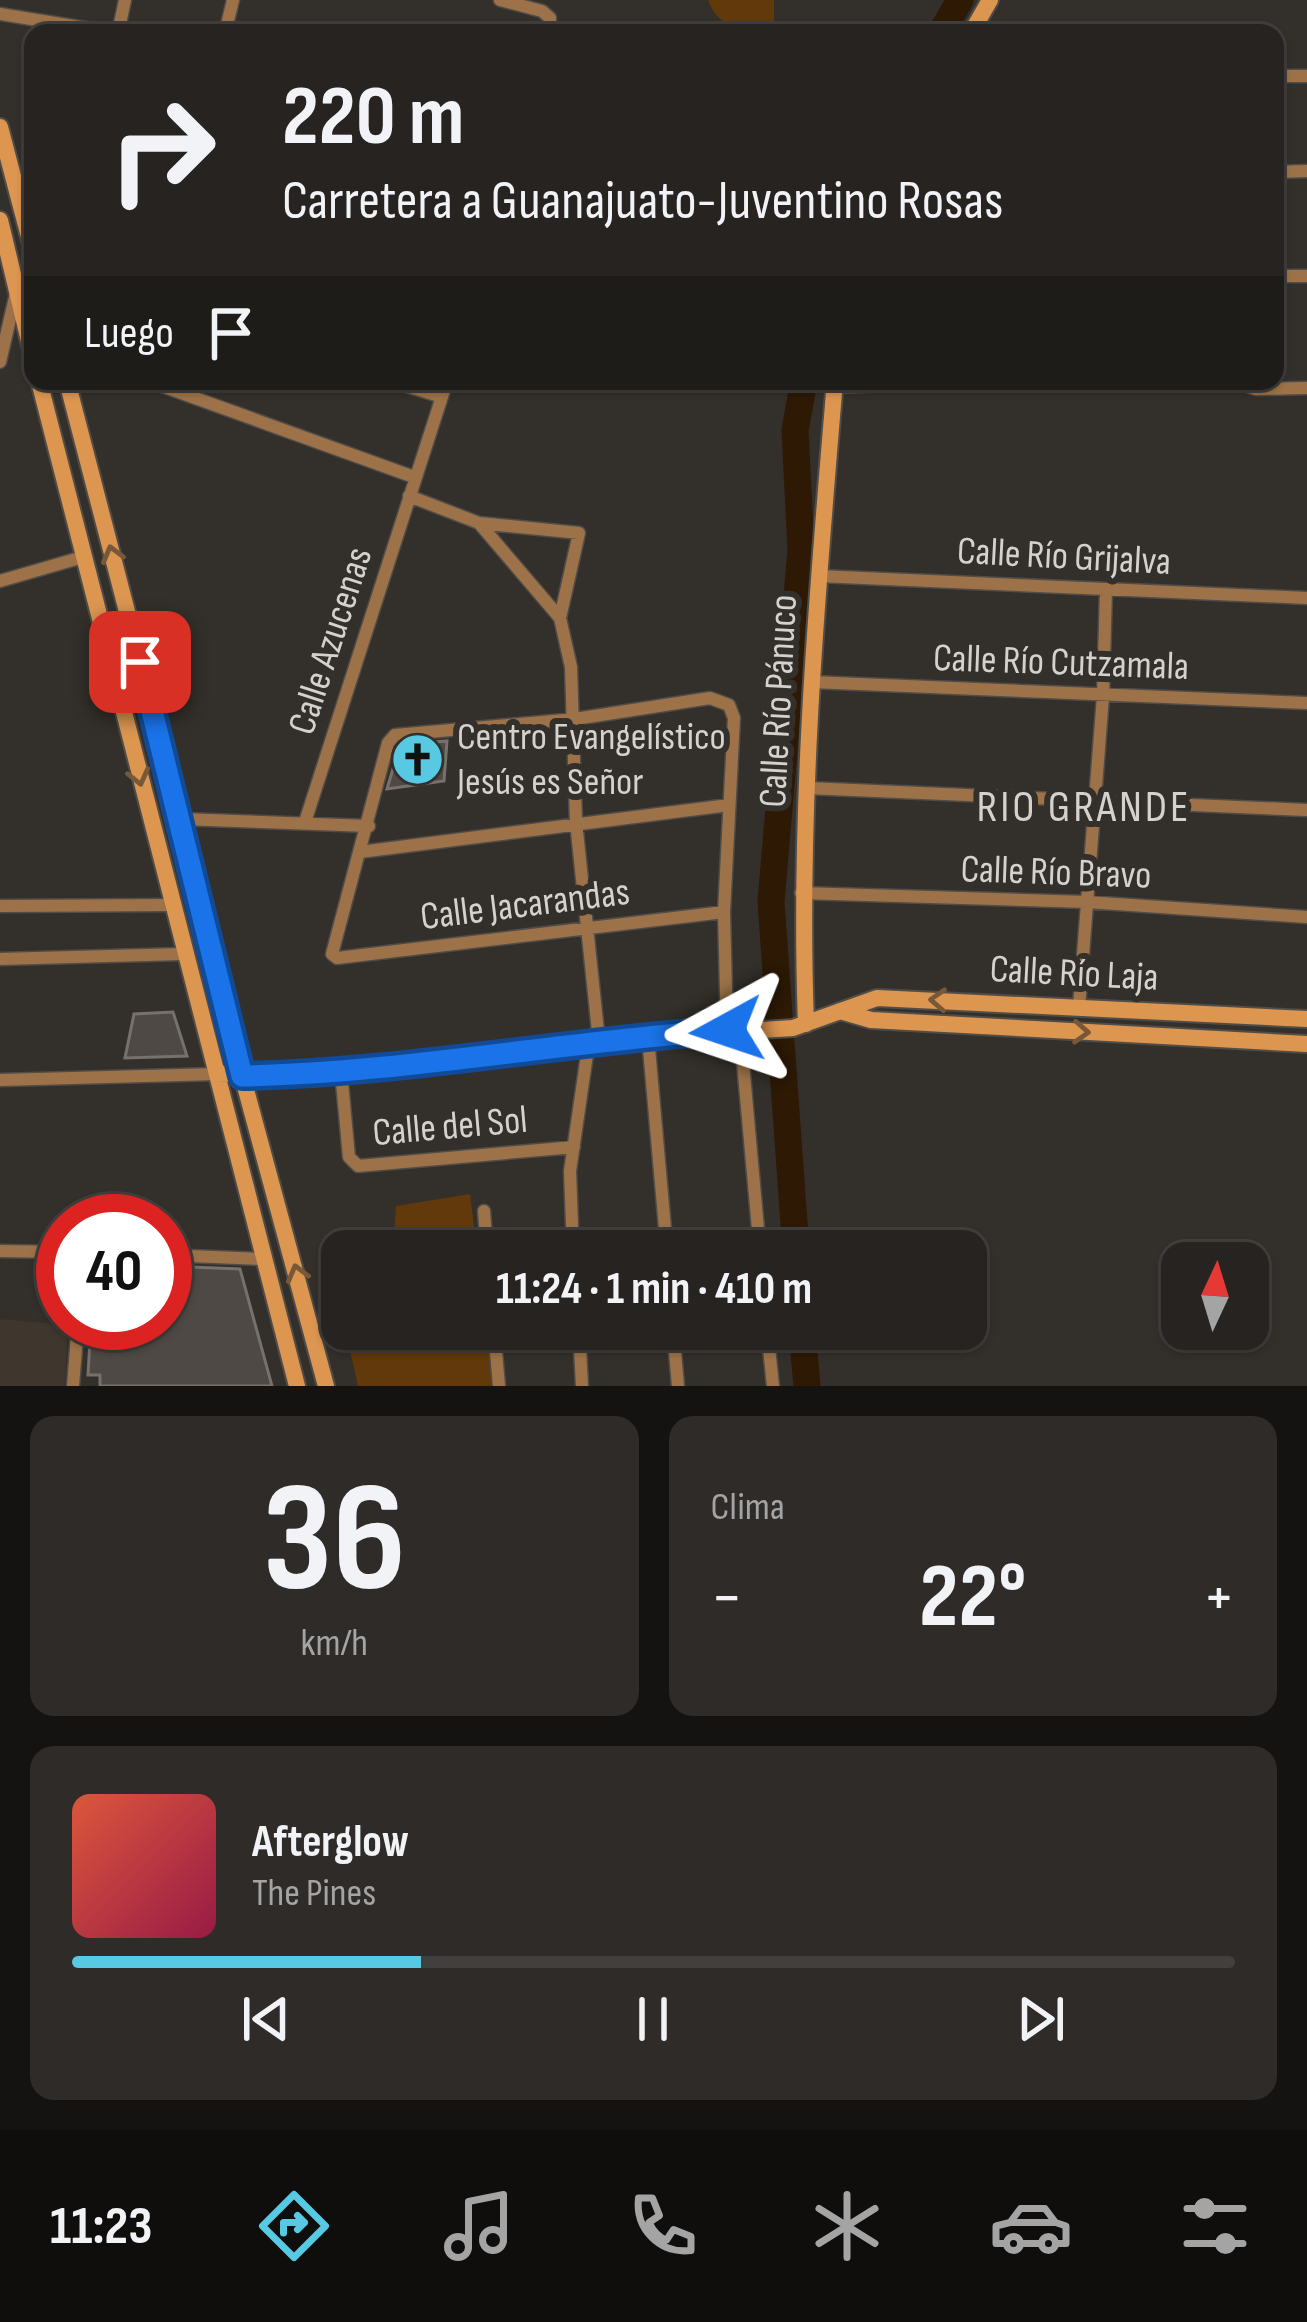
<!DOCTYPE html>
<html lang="es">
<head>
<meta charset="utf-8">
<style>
	:root { --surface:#262320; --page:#2e2b29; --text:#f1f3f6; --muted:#a4a4a5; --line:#42403e; --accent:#57c9e2 }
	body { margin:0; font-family:"Sofia Sans Condensed",sans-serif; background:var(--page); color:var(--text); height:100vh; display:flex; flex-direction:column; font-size:45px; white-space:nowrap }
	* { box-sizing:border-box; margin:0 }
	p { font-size:39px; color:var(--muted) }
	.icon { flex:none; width:66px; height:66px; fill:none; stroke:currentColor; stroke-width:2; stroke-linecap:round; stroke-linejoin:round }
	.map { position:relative; height:1386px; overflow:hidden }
	.drawer { display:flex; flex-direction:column; gap:30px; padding:30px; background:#151312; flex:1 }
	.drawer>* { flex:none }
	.guide { position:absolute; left:24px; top:24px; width:1260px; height:366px; border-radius:24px; box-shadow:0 3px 9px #0004,0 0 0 3px var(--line); background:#262320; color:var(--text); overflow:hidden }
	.needle { width:78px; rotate:4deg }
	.buttons { position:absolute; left:1161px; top:1242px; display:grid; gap:24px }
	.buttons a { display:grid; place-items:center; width:108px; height:108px; border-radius:24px; background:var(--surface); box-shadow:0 3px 9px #0004,0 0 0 3px var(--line); font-size:60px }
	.speed { position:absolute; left:36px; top:1194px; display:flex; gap:24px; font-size:60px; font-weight:700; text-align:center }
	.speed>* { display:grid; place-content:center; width:156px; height:156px; border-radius:50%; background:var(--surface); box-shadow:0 3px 9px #0004,0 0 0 3px var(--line); line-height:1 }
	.speed .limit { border:18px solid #d22; background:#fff; color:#111 }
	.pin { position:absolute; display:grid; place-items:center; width:102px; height:102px; color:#fff; margin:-51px; border-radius:24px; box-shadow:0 6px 18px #0006 }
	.me { position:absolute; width:132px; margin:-66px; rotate:265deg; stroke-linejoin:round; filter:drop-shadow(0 0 9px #0008) }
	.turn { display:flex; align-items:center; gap:42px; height:252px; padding:0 60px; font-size:54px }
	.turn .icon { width:156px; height:156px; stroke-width:2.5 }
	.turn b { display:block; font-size:84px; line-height:102px }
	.then { display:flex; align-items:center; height:114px; padding:0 60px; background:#0003; gap:24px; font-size:45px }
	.big { font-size:90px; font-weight:700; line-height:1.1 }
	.drawer .widget { flex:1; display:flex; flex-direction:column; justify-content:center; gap:18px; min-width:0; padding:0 42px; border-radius:24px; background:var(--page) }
	.drawer .dial { align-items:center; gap:0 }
	.dial b { font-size:156px; line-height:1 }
	.song { display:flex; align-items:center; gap:36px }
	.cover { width:144px; height:144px; border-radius:18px; background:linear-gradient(135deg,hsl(10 70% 55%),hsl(340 70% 35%)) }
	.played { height:12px; border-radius:6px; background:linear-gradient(90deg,var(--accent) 30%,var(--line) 30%) }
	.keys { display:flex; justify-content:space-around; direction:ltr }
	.heat { display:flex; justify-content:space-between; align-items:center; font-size:66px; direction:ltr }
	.drawer .tiles { flex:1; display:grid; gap:30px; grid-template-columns:1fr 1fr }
	.widget:last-child { grid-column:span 2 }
	.trip { position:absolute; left:321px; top:1230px; width:666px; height:120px; border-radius:24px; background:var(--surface); box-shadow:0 3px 9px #0004,0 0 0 3px var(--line); font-weight:700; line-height:120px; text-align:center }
	.tab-bar { display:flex; height:192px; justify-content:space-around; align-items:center; background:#0f0e0d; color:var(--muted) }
	.tab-bar .icon { width:84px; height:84px }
	.tab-bar .on { color:var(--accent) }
	.tab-bar b { font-size:54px; color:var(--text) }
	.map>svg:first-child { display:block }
</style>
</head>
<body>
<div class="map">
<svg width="1307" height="1386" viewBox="0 0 1307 1386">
	<rect width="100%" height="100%" fill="#332f2a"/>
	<!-- built -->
	<path fill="#3f362d" d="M0,1319L68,1325L65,1386H0Z"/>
	<!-- green -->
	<path fill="#61390a" d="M708,0H774V33C746,33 718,29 708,0Z
		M470,1194L477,1251H393L396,1206Z
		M471,1329H488L493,1386H358L349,1346Z"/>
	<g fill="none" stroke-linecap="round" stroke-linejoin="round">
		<!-- river -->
		<path stroke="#2d1904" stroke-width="27" d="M941,33L960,0
			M796,1251L771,902L801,550L795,430L804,381
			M802,1329L807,1386"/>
	</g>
	<!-- building -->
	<path fill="#4f4945" stroke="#77716c" stroke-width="3" d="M447,741L444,781L387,789L400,745Z
		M173,1012L187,1056L125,1058L134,1014Z
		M165,1266L240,1269L272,1386H100V1375H88L91,1323H165Z"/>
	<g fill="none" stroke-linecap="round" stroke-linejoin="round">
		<defs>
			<path id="street" d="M500,0L542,11L550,18L549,33
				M0,14L116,33
				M118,33L125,0
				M225,33L233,0
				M1275,76H1307
				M1275,172L1307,171
				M1275,276H1307
				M0,362L16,293
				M148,381L414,477
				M391,381L442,397
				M1232,381L1256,389L1307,388
				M834,387L989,381
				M409,496L479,523L560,618L571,667L576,822L599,1041
				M479,523L579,533L560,618
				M819,576L1307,598
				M0,581L83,557
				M812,682L1307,703
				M807,788L1307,810
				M181,819L369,826
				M305,822L447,381
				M360,852L729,805
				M801,893L1087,902L1307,917
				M0,906L171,905
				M724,912L337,958L332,954L388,743L395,735L575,719L710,698L729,705L734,718L724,912L727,1030
				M0,959L182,954
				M1079,1007L1103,696L1106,589
				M740,1030L760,1251
				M648,1037L667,1251
				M341,1072L349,1157L358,1166L574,1147
				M0,1080L217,1074
				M484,1211L487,1251
				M0,1251L63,1252
				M573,1251L570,1171L589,1041
				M165,1255L263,1259
				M494,1329L499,1386
				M579,1329L582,1386
				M673,1329L678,1386
				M767,1329L773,1386
				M73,1386L78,1323"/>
			<path id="secondary" d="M971,33L990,0
				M0,127L33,252
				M0,220L33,358
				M39,381C124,716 209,1051 297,1386
				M67,381L181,819L242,1075L326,1386
				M840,1011L871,1020L1307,1044
				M806,1024C798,809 817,595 835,381
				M217,1074L341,1072L589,1041L793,1028L877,998L1307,1019"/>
		</defs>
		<!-- street casing -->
		<use href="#street" stroke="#504c48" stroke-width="15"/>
		<!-- secondary casing -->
		<use href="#secondary" stroke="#504c48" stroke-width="20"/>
		<!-- street -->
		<use href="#street" stroke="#9d7248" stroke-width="12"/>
		<!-- secondary -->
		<use href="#secondary" stroke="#dc9650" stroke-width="16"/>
	</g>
	<!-- one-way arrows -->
	<defs><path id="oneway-chevron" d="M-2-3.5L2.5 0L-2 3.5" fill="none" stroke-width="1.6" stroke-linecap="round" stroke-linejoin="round" transform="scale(3)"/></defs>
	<g stroke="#775839">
		<use href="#oneway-chevron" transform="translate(112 554) rotate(-105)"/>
		<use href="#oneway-chevron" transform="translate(139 777) rotate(76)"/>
		<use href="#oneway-chevron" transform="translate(938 1000) rotate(-177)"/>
		<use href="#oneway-chevron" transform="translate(1081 1032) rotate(3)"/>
		<use href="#oneway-chevron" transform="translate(297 1273) rotate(-105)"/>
	</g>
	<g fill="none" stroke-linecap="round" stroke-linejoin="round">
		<defs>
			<path id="route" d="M140,662L242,1076C404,1073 565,1041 727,1030"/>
		</defs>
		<!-- route casing -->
		<use href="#route" stroke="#114b97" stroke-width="30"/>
		<!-- route -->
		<use href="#route" stroke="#1a73e8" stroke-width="21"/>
	</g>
	<!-- icons -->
	<defs>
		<symbol id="church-disc" viewBox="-11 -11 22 22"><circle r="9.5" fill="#57c9e2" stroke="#332f2a"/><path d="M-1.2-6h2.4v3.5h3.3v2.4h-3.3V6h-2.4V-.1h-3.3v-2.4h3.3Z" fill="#111"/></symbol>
	</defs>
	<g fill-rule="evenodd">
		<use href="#church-disc" x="388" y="730" width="59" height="59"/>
	</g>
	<g text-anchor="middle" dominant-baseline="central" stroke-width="12" stroke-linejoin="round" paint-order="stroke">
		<!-- street labels -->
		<g font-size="39" fill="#d4d1ce" stroke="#332f2a">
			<text transform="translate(1064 557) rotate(3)">Calle Río Grijalva</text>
			<text transform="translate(331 641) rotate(-72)">Calle Azucenas</text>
			<text transform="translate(1061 663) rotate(2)">Calle Río Cutzamala</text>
			<text transform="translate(779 701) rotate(-87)">Calle Río Pánuco</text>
			<text transform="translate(1056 873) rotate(2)">Calle Río Bravo</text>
			<text transform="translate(525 905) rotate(-7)">Calle Jacarandas</text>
			<text transform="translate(1074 974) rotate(3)">Calle Río Laja</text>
			<text transform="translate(450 1127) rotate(-5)">Calle del Sol</text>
		</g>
		<!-- poi labels -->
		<g font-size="39" fill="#d4d1ce" stroke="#332f2a" text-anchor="start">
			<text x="457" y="737">Centro Evangelístico<tspan x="457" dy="45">Jesús es Señor</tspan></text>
		</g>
		<!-- quarter labels -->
		<g font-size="45" letter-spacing="3" fill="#d4d1ce" stroke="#332f2a">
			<text x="1084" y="807">RIO GRANDE</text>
		</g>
	</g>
</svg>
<div class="buttons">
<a><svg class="needle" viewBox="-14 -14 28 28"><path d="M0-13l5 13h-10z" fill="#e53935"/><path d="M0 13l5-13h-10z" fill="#a4a4a5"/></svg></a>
</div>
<div class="speed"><div class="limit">40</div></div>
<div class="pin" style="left:140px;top:662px;background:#d93025"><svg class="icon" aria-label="arrive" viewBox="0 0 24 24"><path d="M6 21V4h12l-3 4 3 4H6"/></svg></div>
<svg class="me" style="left:727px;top:1030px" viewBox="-20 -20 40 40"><path d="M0-17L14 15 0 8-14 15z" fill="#1a73e8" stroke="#fff" stroke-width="4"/></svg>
<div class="trip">11:24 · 1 min · 410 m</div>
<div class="guide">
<div class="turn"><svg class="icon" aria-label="right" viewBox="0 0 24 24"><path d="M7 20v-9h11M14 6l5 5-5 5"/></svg><div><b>220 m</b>Carretera a Guanajuato-Juventino Rosas</div></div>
<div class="then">Luego<svg class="icon" aria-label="arrive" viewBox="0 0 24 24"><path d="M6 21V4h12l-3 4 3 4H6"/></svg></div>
</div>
</div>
<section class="drawer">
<div class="tiles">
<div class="widget dial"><b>36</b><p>km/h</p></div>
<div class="widget"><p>Clima</p>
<div class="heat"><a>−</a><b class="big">22°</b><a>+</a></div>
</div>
<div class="widget">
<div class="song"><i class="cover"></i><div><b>Afterglow</b><p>The Pines</p></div></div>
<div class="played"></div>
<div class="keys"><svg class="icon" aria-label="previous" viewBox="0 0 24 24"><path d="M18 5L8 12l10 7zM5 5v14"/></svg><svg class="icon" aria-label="pause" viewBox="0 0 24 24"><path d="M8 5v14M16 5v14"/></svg><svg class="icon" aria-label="next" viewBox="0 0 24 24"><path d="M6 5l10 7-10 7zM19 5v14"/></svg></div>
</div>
</div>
</section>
<nav class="tab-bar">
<b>11:23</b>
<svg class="icon on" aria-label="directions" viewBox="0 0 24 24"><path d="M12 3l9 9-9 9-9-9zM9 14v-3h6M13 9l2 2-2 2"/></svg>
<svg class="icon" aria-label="music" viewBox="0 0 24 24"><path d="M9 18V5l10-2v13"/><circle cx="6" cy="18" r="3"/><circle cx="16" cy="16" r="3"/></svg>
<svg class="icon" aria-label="phone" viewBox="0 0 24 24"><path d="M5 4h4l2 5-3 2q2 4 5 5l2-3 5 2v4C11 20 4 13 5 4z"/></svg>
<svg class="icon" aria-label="climate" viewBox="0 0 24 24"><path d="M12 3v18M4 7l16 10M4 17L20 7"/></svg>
<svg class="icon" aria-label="car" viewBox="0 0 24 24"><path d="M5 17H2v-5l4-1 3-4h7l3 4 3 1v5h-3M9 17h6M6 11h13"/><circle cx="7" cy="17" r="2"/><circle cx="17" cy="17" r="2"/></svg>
<svg class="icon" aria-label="filters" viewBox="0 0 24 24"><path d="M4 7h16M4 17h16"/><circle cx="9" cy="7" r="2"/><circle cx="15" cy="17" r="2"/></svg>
</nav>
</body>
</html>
